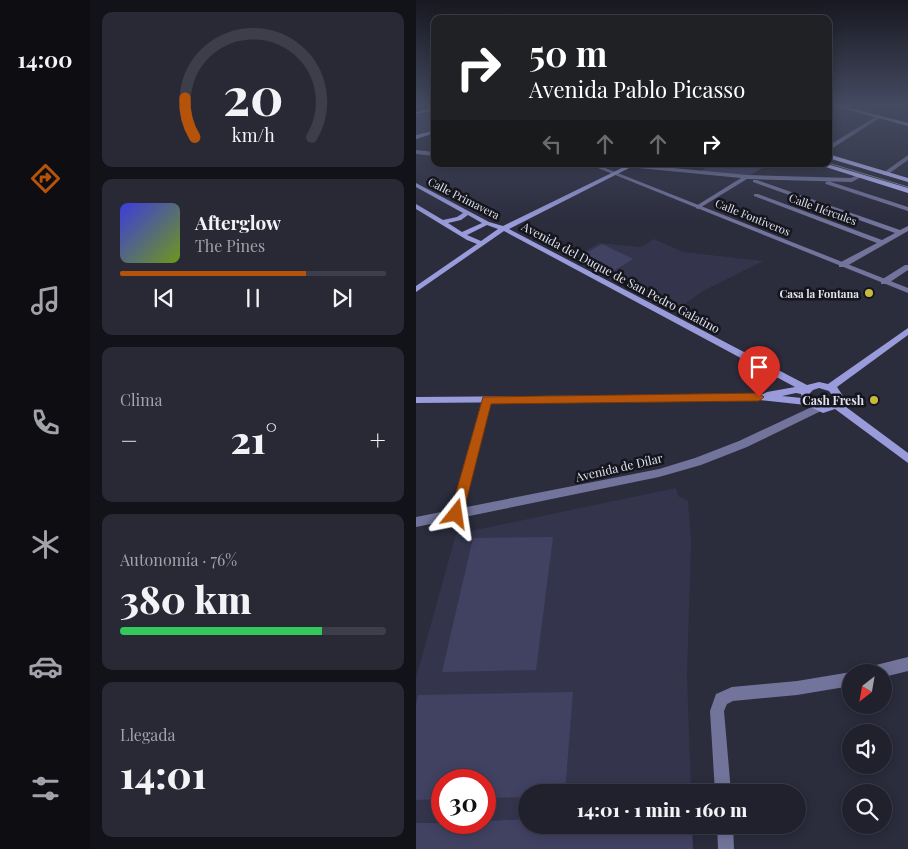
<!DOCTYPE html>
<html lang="es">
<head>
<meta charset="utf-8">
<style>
	:root { --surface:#20212d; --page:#282935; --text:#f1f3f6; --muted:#a2a3aa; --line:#3d3e49; --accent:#b45309 }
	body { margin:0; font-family:"Playfair Display",serif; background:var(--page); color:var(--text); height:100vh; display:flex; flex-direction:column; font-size:19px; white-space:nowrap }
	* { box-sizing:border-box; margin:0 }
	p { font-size:16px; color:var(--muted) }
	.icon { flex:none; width:28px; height:28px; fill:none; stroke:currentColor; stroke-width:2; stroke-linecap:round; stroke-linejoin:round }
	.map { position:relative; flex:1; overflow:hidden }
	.sheet { display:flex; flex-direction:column; gap:12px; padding:12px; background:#121219; width:326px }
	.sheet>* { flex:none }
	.banner { position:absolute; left:15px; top:15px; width:401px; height:152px; border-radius:10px; box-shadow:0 2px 12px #0003,0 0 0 1px var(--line); background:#202124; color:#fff; overflow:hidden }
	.needle { width:32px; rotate:211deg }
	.fabs { position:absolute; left:426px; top:664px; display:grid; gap:10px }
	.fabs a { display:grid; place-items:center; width:50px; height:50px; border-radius:50%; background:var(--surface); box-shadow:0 2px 12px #0003,0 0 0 1px var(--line); font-size:25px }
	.speed { position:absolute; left:15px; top:769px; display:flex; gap:10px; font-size:25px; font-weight:700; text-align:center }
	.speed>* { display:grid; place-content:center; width:65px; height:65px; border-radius:50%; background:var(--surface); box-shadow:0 2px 12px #0003,0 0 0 1px var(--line); line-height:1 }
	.speed .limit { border:8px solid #d22; background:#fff; color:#111 }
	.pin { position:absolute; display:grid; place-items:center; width:42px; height:42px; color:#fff; margin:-51px -21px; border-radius:50% 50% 50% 0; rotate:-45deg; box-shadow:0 0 5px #0007 }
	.pin .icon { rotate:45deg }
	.me { position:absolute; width:55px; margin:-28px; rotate:15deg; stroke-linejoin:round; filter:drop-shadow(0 0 4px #0008) }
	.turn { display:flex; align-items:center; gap:18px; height:105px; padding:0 15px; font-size:22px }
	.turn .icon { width:65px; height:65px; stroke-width:2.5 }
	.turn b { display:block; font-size:35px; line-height:42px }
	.lanes { display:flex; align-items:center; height:48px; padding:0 15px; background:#0003; justify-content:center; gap:25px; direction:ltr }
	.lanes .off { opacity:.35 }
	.big { font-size:38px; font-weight:800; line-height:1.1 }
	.sheet .tile { flex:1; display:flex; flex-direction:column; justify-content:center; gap:8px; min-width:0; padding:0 18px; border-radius:10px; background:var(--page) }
	.sheet .dial { align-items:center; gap:0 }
	.dial svg { height:130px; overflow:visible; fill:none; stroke:var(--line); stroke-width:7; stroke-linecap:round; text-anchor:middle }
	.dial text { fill:var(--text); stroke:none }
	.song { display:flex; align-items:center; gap:15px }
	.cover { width:60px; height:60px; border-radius:8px; background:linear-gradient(135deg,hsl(240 70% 55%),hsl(80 70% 35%)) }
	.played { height:5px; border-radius:2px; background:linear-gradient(90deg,var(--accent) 70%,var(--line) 70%) }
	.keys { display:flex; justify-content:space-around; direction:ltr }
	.heat { display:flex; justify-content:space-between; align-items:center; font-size:28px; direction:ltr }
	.charge { height:8px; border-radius:4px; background:linear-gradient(90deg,#34c759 76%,var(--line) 0) }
	.trip { position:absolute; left:102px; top:784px; width:288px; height:50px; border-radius:25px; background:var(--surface); box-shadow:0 2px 12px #0003,0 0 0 1px var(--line); font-weight:800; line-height:50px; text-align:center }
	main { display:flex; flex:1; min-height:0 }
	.tab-bar { display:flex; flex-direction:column; width:90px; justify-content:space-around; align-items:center; background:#0d0d12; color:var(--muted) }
	.tab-bar .icon { width:35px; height:35px }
	.tab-bar .on { color:var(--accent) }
	.tab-bar b { font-size:22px; color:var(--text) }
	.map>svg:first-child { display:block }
</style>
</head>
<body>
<main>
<nav class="tab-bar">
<b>14:00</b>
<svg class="icon on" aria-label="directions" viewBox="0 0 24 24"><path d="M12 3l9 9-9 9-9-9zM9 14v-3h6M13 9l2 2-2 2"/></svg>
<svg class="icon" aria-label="music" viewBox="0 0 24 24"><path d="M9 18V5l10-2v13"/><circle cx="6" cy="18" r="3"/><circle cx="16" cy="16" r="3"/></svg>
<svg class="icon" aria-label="phone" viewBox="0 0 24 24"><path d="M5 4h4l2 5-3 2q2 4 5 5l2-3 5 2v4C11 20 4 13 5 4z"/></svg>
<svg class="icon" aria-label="climate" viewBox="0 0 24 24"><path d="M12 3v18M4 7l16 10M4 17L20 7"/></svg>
<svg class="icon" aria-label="car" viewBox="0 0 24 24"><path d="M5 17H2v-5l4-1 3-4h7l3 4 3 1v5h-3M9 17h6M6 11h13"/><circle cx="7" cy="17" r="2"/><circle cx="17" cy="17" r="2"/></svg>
<svg class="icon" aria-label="filters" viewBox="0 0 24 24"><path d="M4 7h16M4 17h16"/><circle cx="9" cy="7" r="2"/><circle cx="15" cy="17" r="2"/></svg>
</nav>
<section class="sheet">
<div class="tile dial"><svg viewBox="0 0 100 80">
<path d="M14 69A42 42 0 1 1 86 69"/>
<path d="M14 69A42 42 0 0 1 8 45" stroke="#b45309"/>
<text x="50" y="56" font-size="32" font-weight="700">20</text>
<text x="50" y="72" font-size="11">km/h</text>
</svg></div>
<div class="tile">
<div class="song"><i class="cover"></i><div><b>Afterglow</b><p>The Pines</p></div></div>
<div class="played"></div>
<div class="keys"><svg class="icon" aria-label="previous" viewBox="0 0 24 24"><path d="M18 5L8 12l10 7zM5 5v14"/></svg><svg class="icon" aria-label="pause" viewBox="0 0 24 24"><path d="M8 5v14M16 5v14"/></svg><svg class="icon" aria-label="next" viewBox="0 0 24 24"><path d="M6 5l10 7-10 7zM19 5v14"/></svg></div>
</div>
<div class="tile"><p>Clima</p>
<div class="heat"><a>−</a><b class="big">21°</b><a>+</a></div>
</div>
<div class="tile"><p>Autonomía · 76%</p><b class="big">380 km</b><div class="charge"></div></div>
<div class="tile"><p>Llegada</p><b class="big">14:01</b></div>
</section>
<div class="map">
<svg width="492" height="849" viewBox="0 0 492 849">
	<rect width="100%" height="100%" fill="#2b2c3c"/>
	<!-- built -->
	<path fill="#34354c" d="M238,239L267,252L347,261L287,291L263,308L161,256L183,243L225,247Z
		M260,488L262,496L272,501L275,541L271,676L275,792H111V819L69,821V780H26V822L0,823V678L40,534Z"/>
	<!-- green -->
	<path fill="#414162" d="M19,112V129L0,135V115Z
		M297,164H337L348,167L334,175L282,172Z
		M186,244L217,259L196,272L165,256Z
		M137,537L120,670L26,672L57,538Z
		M157,692L149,792H111V797L69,798V780H26V799L0,800V704L2,695Z
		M111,819V825H276L277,849H0V823L69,822V821Z"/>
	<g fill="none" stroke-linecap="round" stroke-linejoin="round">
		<!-- minor -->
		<path fill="#72749b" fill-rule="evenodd" d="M461,116L465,117L412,151V146Z
			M0,150L19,152V156L0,154Z
			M492,155V160L471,175H467V173Z
			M119,164H145C139,167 125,167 119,164Z
			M214,164L332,175L435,178L444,174L447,176L436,182L331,179L282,209L280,208V206L325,178L212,167V165Z
			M337,180H341L484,230L492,226V231L429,267H423V263L461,243L338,196V194H342L466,240L479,233L337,182Z
			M412,181L492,207V211L410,184L409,183Z
			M489,265H492V270L471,284H465V280Z
			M71,397L76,400L46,514L44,518L40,519L36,518L34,514L66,400Z
			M492,657V671L468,677V672H453L455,667L460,665Z
			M435,672H436H435V686L381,695L317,701L311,704L308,711L315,792H299L294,711L300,694L316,687L381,681Z
			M301,825H317L318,849H302Z"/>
		<!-- tertiary -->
		<path fill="#72749b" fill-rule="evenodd" d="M172,164H179L492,288V293Z
			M402,404L407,408L405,411L331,447L285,465L243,477L0,527V517L243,469L279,458L323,441Z"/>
		<!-- secondary -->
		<path fill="#999bda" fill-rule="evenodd" d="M418,106H426L492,123V126Z
			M19,108V111L0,114V112Z
			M19,130V133L0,139V135Z
			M214,164H221L93,229L391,385L403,382L412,384L492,328V335L421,387L429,399L426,404L492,453V463L419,409L407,413L390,405L343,400L0,403V397L347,394L351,392L379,387L88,231L0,292V286L61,244L51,240L0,209V204L27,220L41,217L47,213L0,187V183L73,222L87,226ZM52,215L66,223L46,232L32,223L45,220ZM71,225L82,229L65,241L51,235ZM403,388L413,391L419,399L417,402L408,405L396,400L394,393L397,390ZM380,393L385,394L386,398L366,396Z"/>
		<!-- primary -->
		<path fill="#b9bbfd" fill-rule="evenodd" d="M412,154L492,178V182L412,158Z
			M400,164H411L492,188V193Z"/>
		<!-- tram -->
		<path stroke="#848592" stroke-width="1" d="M412,163L492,187"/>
	</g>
	<!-- sky -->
	<linearGradient id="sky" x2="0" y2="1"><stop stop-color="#181821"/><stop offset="0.47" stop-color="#444b61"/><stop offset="1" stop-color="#444b61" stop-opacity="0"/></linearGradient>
	<rect width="492" height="225" fill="url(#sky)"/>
	<!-- route -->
	<path fill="#b45309" stroke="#753606" d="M343,393L348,397L343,401L75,404L47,514L45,518H36L34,514L67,397Z"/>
	<!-- markers -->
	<g fill="#c9bb3a" stroke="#15151d" stroke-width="2">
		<circle cx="453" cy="293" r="5"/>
		<circle cx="458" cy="400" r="5"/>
	</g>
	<g text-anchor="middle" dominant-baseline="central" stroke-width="5" stroke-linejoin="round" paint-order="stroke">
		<!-- far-street labels -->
		<g font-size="11" fill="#e2e3ee" stroke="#15151d">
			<text transform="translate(48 198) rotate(27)">Calle Primavera</text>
			<text transform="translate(407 209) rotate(20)">Calle Hércules</text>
			<text transform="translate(337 217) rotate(22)">Calle Fontiveros</text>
		</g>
		<!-- far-poi labels -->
		<g font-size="11" font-weight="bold" fill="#e2e3ee" stroke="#15151d" text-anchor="end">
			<text x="443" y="293">Casa la Fontana</text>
		</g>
		<!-- street labels -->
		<g font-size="12" fill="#e2e3ee" stroke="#15151d">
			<text transform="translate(205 277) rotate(28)">Avenida del Duque de San Pedro Galatino</text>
			<text transform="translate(203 467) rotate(-13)">Avenida de Dílar</text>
		</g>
		<!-- poi labels -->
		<g font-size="12" font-weight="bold" fill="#e2e3ee" stroke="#15151d" text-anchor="end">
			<text x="448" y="400">Cash Fresh</text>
		</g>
	</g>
</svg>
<div class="fabs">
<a><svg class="needle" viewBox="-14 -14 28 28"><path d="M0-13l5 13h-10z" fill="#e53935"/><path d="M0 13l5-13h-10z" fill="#a2a3aa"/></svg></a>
<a><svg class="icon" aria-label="sound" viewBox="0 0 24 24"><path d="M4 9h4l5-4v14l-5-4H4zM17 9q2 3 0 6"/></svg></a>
<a><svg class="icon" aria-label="search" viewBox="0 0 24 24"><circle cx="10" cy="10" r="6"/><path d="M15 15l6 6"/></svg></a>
</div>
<div class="speed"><div class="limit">30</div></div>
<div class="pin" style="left:343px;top:397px;background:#d93025"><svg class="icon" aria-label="arrive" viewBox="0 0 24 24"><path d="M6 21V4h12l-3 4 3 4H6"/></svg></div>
<svg class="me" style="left:40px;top:514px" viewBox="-20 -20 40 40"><path d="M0-17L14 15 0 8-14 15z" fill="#b45309" stroke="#fff" stroke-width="4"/></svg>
<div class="trip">14:01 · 1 min · 160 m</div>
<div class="banner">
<div class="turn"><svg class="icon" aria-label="right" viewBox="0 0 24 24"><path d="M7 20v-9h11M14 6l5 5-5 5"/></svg><div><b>50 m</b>Avenida Pablo Picasso</div></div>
<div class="lanes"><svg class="icon off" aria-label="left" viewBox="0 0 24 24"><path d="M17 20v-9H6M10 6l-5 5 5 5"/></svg><svg class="icon off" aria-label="ahead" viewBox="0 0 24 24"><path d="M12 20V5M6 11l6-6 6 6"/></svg><svg class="icon off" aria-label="ahead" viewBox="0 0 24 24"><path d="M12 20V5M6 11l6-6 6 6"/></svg><svg class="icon" aria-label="right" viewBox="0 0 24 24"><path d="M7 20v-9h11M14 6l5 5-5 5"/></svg></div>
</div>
</div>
</main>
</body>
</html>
